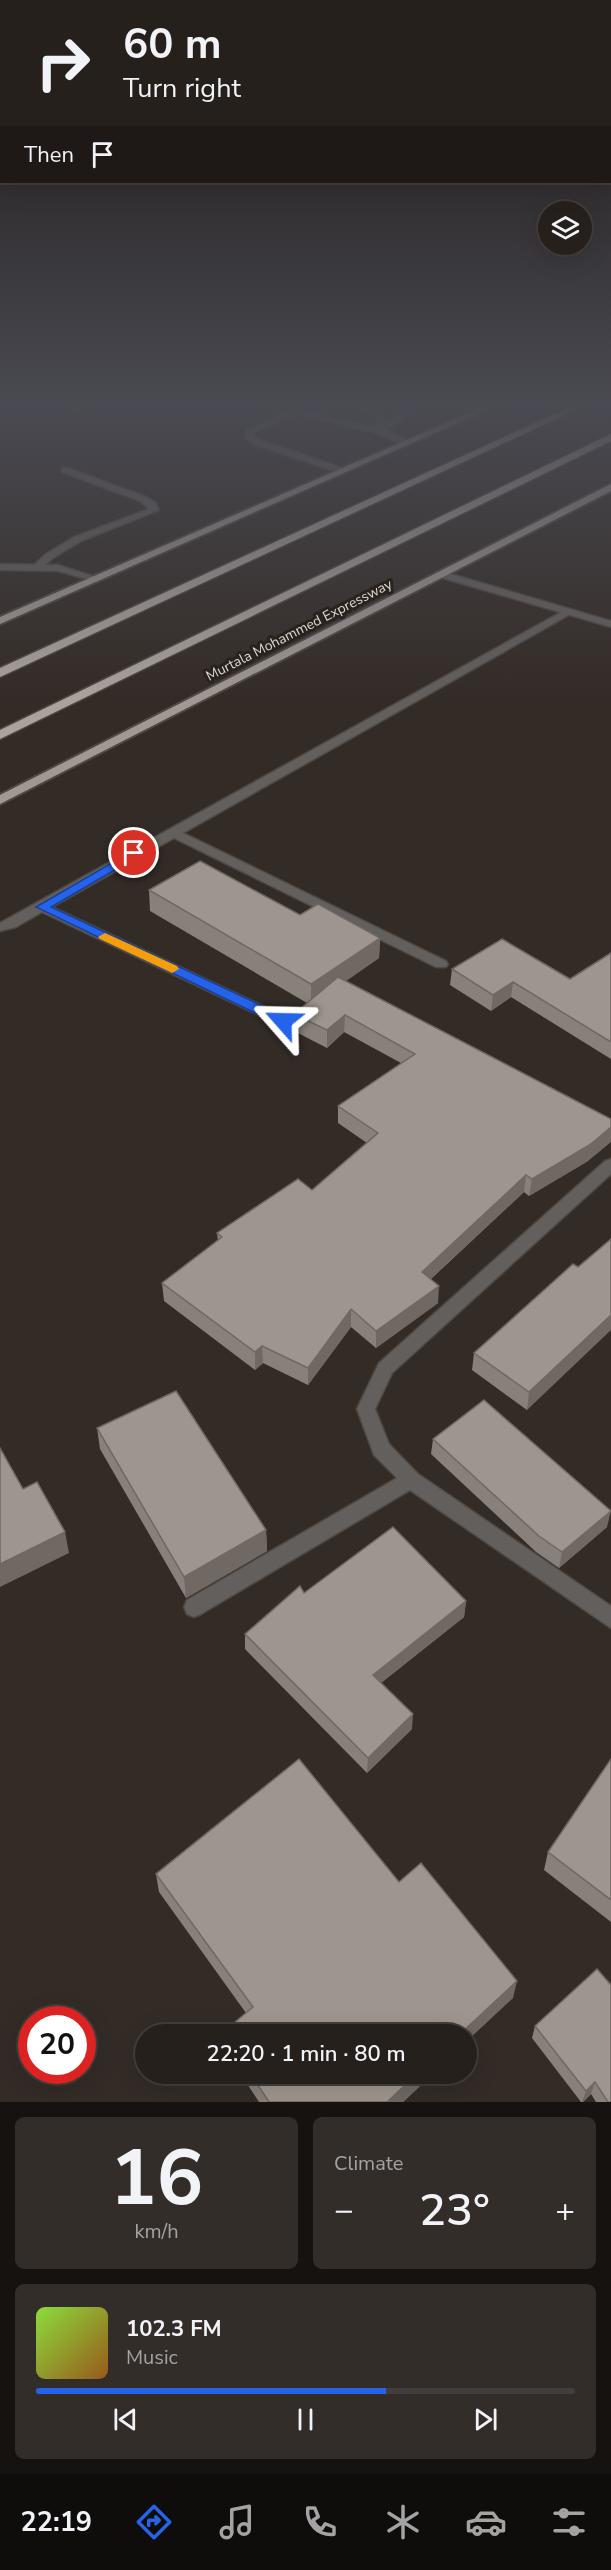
<!DOCTYPE html>
<html lang="en">
<head>
<meta charset="utf-8">
<style>
	:root { --surface:#26201c; --page:#322d29; --text:#f1f3f6; --muted:#a4a3a3; --line:#423e3b; --accent:#2563eb }
	body { margin:0; font-family:"Nunito Sans",sans-serif; background:var(--page); color:var(--text); height:100vh; display:flex; flex-direction:column; font-size:22px; white-space:nowrap }
	* { box-sizing:border-box; margin:0 }
	p { font-size:20px; color:var(--muted) }
	.icon { flex:none; width:33px; height:33px; fill:none; stroke:currentColor; stroke-width:2; stroke-linecap:round; stroke-linejoin:round }
	.map { position:relative; height:2102px; overflow:hidden }
	.details { display:flex; flex-direction:column; gap:15px; padding:15px; background:#15120f; flex:1 }
	.details>* { flex:none }
	.banner { position:absolute; left:0px; top:0px; width:612px; height:183px; box-shadow:0 6px 24px #0002,0 0 0 2px var(--line); background:#26201c; color:var(--text); overflow:hidden }
	.fabs { position:absolute; left:538px; top:201px; display:grid; gap:12px }
	.fabs a { display:grid; place-items:center; width:54px; height:54px; border-radius:50%; background:var(--surface); box-shadow:0 6px 24px #0002,0 0 0 2px var(--line); font-size:30px }
	.speed { position:absolute; left:18px; top:2006px; display:flex; gap:12px; font-size:30px; font-weight:700; text-align:center }
	.speed>* { display:grid; place-content:center; width:78px; height:78px; border-radius:50%; background:var(--surface); box-shadow:0 6px 24px #0002,0 0 0 2px var(--line); line-height:1 }
	.speed .limit { border:9px solid #d22; background:#fff; color:#111 }
	.pin { position:absolute; display:grid; place-items:center; width:51px; height:51px; color:#fff; margin:-26px; border:3px solid #fff; border-radius:50%; box-shadow:0 2px 6px #0007 }
	.me { position:absolute; width:66px; margin:-33px; rotate:295deg; stroke-linejoin:round; filter:drop-shadow(0 0 4px #0008) }
	.turn { display:flex; align-items:center; gap:21px; height:126px; padding:0 24px; font-size:27px }
	.turn .icon { width:78px; height:78px; stroke-width:2.5 }
	.turn b { display:block; font-size:42px; line-height:51px }
	.then { display:flex; align-items:center; height:57px; padding:0 24px; background:#0003; gap:12px; font-size:22px }
	.big { font-size:45px; font-weight:600; line-height:1.1 }
	.details .card { flex:1; display:flex; flex-direction:column; justify-content:center; gap:9px; min-width:0; padding:0 21px; border-radius:9px; background:var(--page) }
	.details .dial { align-items:center; gap:0 }
	.dial b { font-size:78px; line-height:1 }
	.song { display:flex; align-items:center; gap:18px }
	.cover { width:72px; height:72px; border-radius:9px; background:linear-gradient(135deg,hsl(90 70% 55%),hsl(30 70% 35%)) }
	.played { height:6px; border-radius:3px; background:linear-gradient(90deg,var(--accent) 65%,var(--line) 65%) }
	.keys { display:flex; justify-content:space-around; direction:ltr }
	.heat { display:flex; justify-content:space-between; align-items:center; font-size:33px; direction:ltr }
	.details .tiles { flex:1; display:grid; gap:15px; grid-template-columns:1fr 1fr }
	.card:last-child { grid-column:span 2 }
	.trip { position:absolute; left:135px; top:2024px; width:342px; height:60px; border-radius:30px; background:var(--surface); box-shadow:0 6px 24px #0002,0 0 0 2px var(--line); font-weight:600; line-height:60px; text-align:center }
	.menu { display:flex; height:96px; justify-content:space-around; align-items:center; background:#0f0d0b; color:var(--muted) }
	.menu .icon { width:42px; height:42px }
	.menu .on { color:var(--accent) }
	.menu b { font-size:27px; color:var(--text) }
	.map>svg:first-child { display:block }
</style>
</head>
<body>
<div class="map">
<svg width="611" height="2102" viewBox="0 0 611 2102">
	<rect width="100%" height="100%" fill="#332b26"/>
	<g fill="none" stroke-linecap="round" stroke-linejoin="round">
		<defs>
			<path id="service" d="M75,406H86L71,411V407Z
				M355,406H366L383,411L385,422L415,406H424L386,429L409,441V445L406,446L379,434L299,414L289,416L254,433L253,436L259,440L346,469L347,471L343,474L253,444L245,437L247,430L284,412L299,410L377,428L376,414Z
				M62,468H68L146,497L155,502L159,510L81,541L53,558L40,569H34V565L46,554L74,537L149,509L140,501L62,472Z
				M565,610L574,612L183,833L446,961L448,964L446,967H436L174,838L52,907L288,1018L290,1021L288,1024H278L42,912L16,927L0,931V923Z"/>
			<path id="minor" d="M436,572H444L611,621V627L436,576Z
				M611,1159V1174L392,1373L375,1409L389,1444L418,1474L611,1606V1628L410,1490L201,1614L194,1617L187,1614L184,1607L187,1600L397,1478L374,1455L357,1409L379,1363L605,1161Z"/>
			<path id="tertiary" d="M0,564L58,565L102,579L97,582L58,571L0,570Z"/>
			<path id="trunk" d="M485,406H496L0,624V617Z
				M611,484V491L0,804V795Z"/>
			<path id="motorway" d="M572,406H584L0,677V668Z
				M611,434V441L0,739V730Z"/>
		</defs>
		<!-- service casing -->
		<use href="#service" stroke="#4e4742" stroke-width="3"/>
		<!-- minor casing -->
		<use href="#minor" stroke="#4e4742" stroke-width="3"/>
		<!-- tertiary casing -->
		<use href="#tertiary" stroke="#4e4742" stroke-width="3"/>
		<!-- trunk casing -->
		<use href="#trunk" stroke="#4e4742" stroke-width="4"/>
		<!-- motorway casing -->
		<use href="#motorway" stroke="#4e4742" stroke-width="3"/>
		<!-- service -->
		<use href="#service" fill="#625f5c" fill-rule="evenodd"/>
		<!-- minor -->
		<use href="#minor" fill="#625f5c" fill-rule="evenodd"/>
		<!-- tertiary -->
		<use href="#tertiary" fill="#625f5c" fill-rule="evenodd"/>
		<!-- trunk -->
		<use href="#trunk" fill="#a19893" fill-rule="evenodd"/>
		<!-- motorway -->
		<use href="#motorway" fill="#aba29c" fill-rule="evenodd"/>
	</g>
	<!-- wall -->
	<path fill="#88807a" d="M149,890L380,938L379,958L346,981L588,1161L529,1196L524,1192L431,1279L438,1303L376,1348L351,1327L308,1385L263,1363L255,1370L164,1301L162,1283L218,1241L217,1233L312,1190L367,1143L338,1123V1106L401,1063L344,1032L327,1048L294,1031V1014L307,1003L150,911Z
		M611,953V1059L511,997L491,1011L450,985L452,969L570,979Z
		M573,1264L527,1410L472,1370L474,1353Z
		M97,1428L266,1530L267,1551L186,1598L100,1449Z
		M433,1439L607,1527L559,1568L536,1552L431,1454Z
		M304,1593L466,1601L464,1617L381,1683L412,1729L367,1773L245,1649V1634Z
		M611,1759V1922L544,1870L548,1852Z
		M156,1874L399,1882L513,1998L466,2034H222V2033L246,2013L159,1892Z
		M611,1985V2102H596L591,2094L583,2102H581L532,2038L535,2026Z
		M240,2073H434L403,2102H259Z"/>
	<!-- shaded-wall -->
	<path fill="#6f6863" d="M380,938L379,958L311,1005V984Z
		M513,982L511,997L491,1011L493,995Z
		M345,1015L344,1032L327,1048V1030Z
		M611,1127V1142L588,1161L529,1196L532,1179Z
		M526,1175L524,1192L420,1289L422,1272Z
		M439,1286L438,1303L376,1348V1331Z
		M351,1309V1327L308,1385V1368Z
		M611,1315V1330L527,1410L529,1392Z
		M262,1346L263,1363L255,1370V1352Z
		M611,1511L607,1527L559,1568L562,1552Z
		M266,1530L267,1551L186,1598L184,1577Z
		M65,1532L69,1553L0,1587V1564Z
		M466,1601L464,1617L372,1690L373,1675Z
		M413,1714L412,1729L367,1773L368,1758Z
		M517,1981L513,1998L466,2042V2034H460Z
		M418,2073H434L403,2102H387Z
		M595,2082L591,2094L582,2102L586,2091Z"/>
	<!-- building -->
	<path fill="#9e958e" stroke="#6f6863" stroke-width="1.5" d="M200,861L300,915L318,904L380,938L311,984L149,890Z
		M502,939L570,979L611,953V1042L513,982L493,995L452,969Z
		M338,977L611,1119V1127L591,1144L532,1179L526,1175L422,1272L439,1286L376,1331L351,1309L308,1368L262,1346L255,1352L162,1283L222,1237L217,1233L298,1179L312,1190L378,1133L338,1106L415,1054L345,1015L327,1030L294,1014Z
		M611,1239V1315L529,1392L474,1353L573,1264L578,1267Z
		M176,1391L266,1530L184,1577L97,1428Z
		M484,1400L611,1511L562,1552L539,1536L433,1439Z
		M0,1448L23,1489L37,1482L65,1532L0,1564Z
		M393,1527L466,1601L373,1675L413,1714L368,1758L245,1634L300,1586L304,1593Z
		M299,1759L399,1882L421,1863L517,1981L460,2034H223L222,2033L253,2007L156,1874Z
		M611,1759V1900L548,1852Z
		M597,1969L611,1985V2102H608L595,2082L586,2091L535,2026Z
		M250,2073H418L387,2102H269Z"/>
	<!-- sky -->
	<linearGradient id="sky" x2="0" y2="1"><stop stop-color="#1c1815"/><stop offset="0.58" stop-color="#4a4a52"/><stop offset="1" stop-color="#4a4a52" stop-opacity="0"/></linearGradient>
	<rect width="611" height="700" fill="url(#sky)"/>
	<!-- route -->
	<path fill="#2563eb" stroke="#184099" stroke-width="1.5" d="M134,850L140,853L139,856L51,907L288,1018V1024H278L36,907Z"/>
	<!-- slow -->
	<path fill="#f59e0b" d="M105,933L177,966L179,969L172,973L168,971L100,939L98,937Z"/>
	<g text-anchor="middle" dominant-baseline="central" stroke-width="6" stroke-linejoin="round" paint-order="stroke">
		<!-- far-street labels -->
		<g font-size="14" fill="#ded9d6" stroke="#29221d">
			<text transform="translate(299 630) rotate(-27)">Murtala Mohammed Expressway</text>
		</g>
	</g>
</svg>
<div class="fabs">
<a><svg class="icon" aria-label="layers" viewBox="0 0 24 24"><path d="M12 4l9 5-9 5-9-5zM3 14l9 5 9-5"/></svg></a>
</div>
<div class="speed"><div class="limit">20</div></div>
<div class="pin" style="left:134px;top:853px;background:#d93025"><svg class="icon" aria-label="arrive" viewBox="0 0 24 24"><path d="M6 21V4h12l-3 4 3 4H6"/></svg></div>
<svg class="me" style="left:283px;top:1021px" viewBox="-20 -20 40 40"><path d="M0-17L14 15 0 8-14 15z" fill="#2563eb" stroke="#fff" stroke-width="4"/></svg>
<div class="trip">22:20 · 1 min · 80 m</div>
<div class="banner">
<div class="turn"><svg class="icon" aria-label="right" viewBox="0 0 24 24"><path d="M7 20v-9h11M14 6l5 5-5 5"/></svg><div><b>60 m</b>Turn right</div></div>
<div class="then">Then<svg class="icon" aria-label="arrive" viewBox="0 0 24 24"><path d="M6 21V4h12l-3 4 3 4H6"/></svg></div>
</div>
</div>
<section class="details">
<div class="tiles">
<div class="card dial"><b>16</b><p>km/h</p></div>
<div class="card"><p>Climate</p>
<div class="heat"><a>−</a><b class="big">23°</b><a>+</a></div>
</div>
<div class="card">
<div class="song"><i class="cover"></i><div><b>102.3 FM</b><p>Music</p></div></div>
<div class="played"></div>
<div class="keys"><svg class="icon" aria-label="previous" viewBox="0 0 24 24"><path d="M18 5L8 12l10 7zM5 5v14"/></svg><svg class="icon" aria-label="pause" viewBox="0 0 24 24"><path d="M8 5v14M16 5v14"/></svg><svg class="icon" aria-label="next" viewBox="0 0 24 24"><path d="M6 5l10 7-10 7zM19 5v14"/></svg></div>
</div>
</div>
</section>
<nav class="menu">
<b>22:19</b>
<svg class="icon on" aria-label="directions" viewBox="0 0 24 24"><path d="M12 3l9 9-9 9-9-9zM9 14v-3h6M13 9l2 2-2 2"/></svg>
<svg class="icon" aria-label="music" viewBox="0 0 24 24"><path d="M9 18V5l10-2v13"/><circle cx="6" cy="18" r="3"/><circle cx="16" cy="16" r="3"/></svg>
<svg class="icon" aria-label="phone" viewBox="0 0 24 24"><path d="M5 4h4l2 5-3 2q2 4 5 5l2-3 5 2v4C11 20 4 13 5 4z"/></svg>
<svg class="icon" aria-label="climate" viewBox="0 0 24 24"><path d="M12 3v18M4 7l16 10M4 17L20 7"/></svg>
<svg class="icon" aria-label="car" viewBox="0 0 24 24"><path d="M5 17H2v-5l4-1 3-4h7l3 4 3 1v5h-3M9 17h6M6 11h13"/><circle cx="7" cy="17" r="2"/><circle cx="17" cy="17" r="2"/></svg>
<svg class="icon" aria-label="filters" viewBox="0 0 24 24"><path d="M4 7h16M4 17h16"/><circle cx="9" cy="7" r="2"/><circle cx="15" cy="17" r="2"/></svg>
</nav>
</body>
</html>
